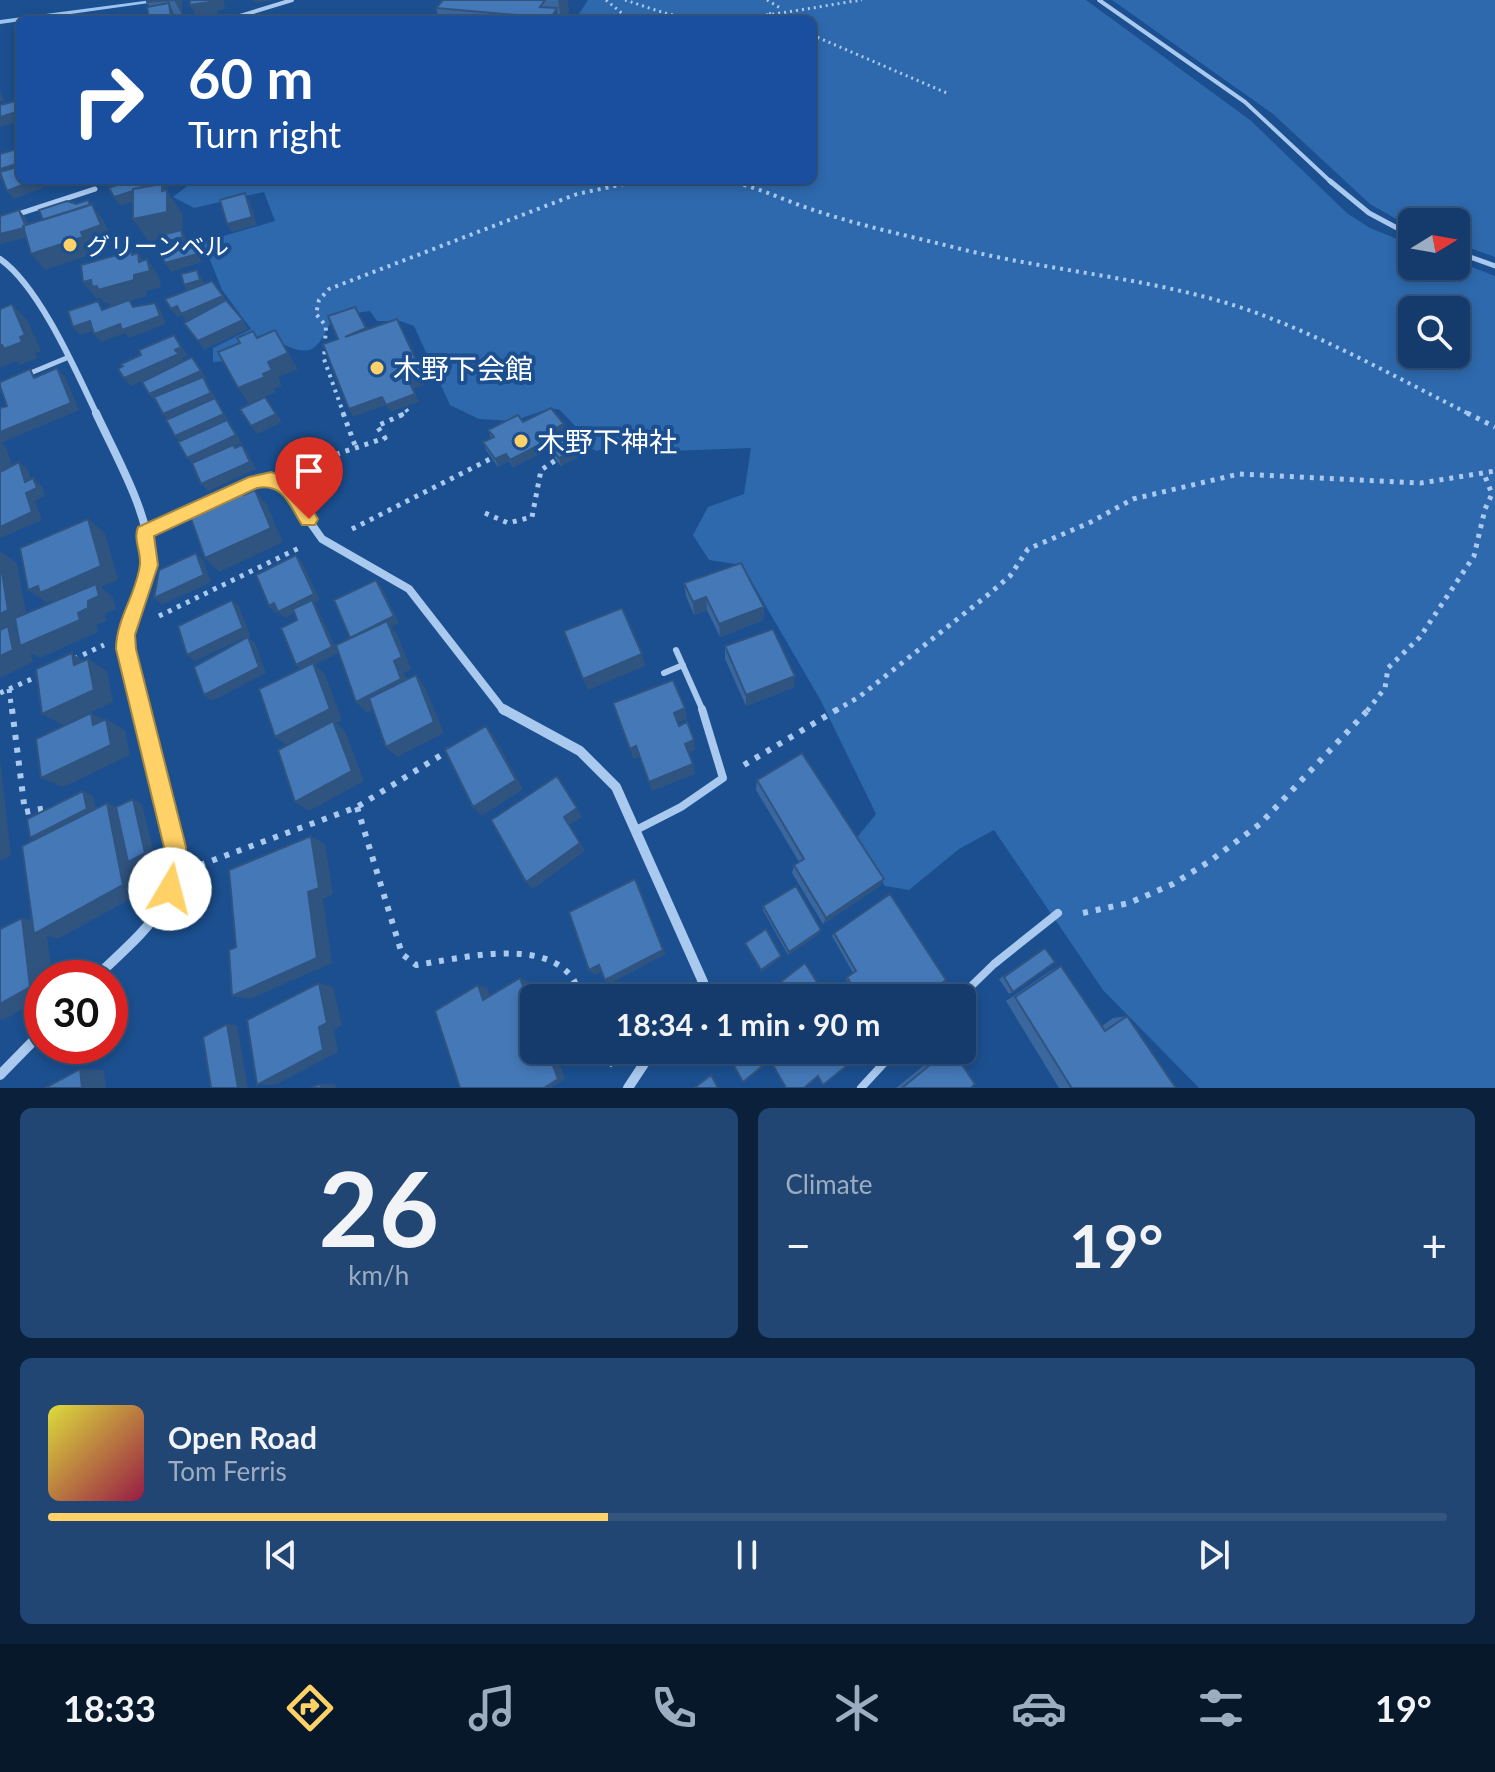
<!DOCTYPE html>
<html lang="en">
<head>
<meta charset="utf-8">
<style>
	:root { --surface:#143b6b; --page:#214673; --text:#f1f3f6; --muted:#9dadc1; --line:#33557e; --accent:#ffd166 }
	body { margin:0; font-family:Lato,"Noto Sans JP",sans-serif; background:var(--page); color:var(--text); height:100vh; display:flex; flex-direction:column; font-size:30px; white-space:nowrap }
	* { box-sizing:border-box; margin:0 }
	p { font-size:26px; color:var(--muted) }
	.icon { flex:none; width:44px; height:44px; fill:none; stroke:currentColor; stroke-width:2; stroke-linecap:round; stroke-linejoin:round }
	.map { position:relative; height:1088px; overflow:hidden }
	.drawer { display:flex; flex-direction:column; gap:20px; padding:20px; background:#0b203b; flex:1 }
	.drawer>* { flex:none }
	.banner { position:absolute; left:16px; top:16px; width:800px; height:168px; border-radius:12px; box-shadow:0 4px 12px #0003,0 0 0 2px var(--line); background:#1a4fa0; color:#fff; overflow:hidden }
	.needle { width:52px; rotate:79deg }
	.tools { position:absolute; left:1398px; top:208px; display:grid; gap:16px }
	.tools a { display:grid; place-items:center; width:72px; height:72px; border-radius:12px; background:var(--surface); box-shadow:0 4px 12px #0003,0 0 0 2px var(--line); font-size:40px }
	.speed { position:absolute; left:24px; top:960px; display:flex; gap:16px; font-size:40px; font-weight:700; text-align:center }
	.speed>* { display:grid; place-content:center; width:104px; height:104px; border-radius:50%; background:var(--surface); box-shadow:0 4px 12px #0003,0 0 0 2px var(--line); line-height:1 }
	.speed .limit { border:12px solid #d22; background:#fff; color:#111 }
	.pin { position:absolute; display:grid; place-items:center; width:68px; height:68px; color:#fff; margin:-82px -34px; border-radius:50% 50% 50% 0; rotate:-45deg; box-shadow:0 0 8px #0007 }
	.pin .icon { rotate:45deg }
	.me { position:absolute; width:88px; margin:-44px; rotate:8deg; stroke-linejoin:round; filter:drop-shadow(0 0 6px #0008) }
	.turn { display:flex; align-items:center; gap:28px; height:168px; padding:0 40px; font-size:36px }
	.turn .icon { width:104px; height:104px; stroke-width:2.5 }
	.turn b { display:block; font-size:56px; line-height:68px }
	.big { font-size:60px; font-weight:700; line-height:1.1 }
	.drawer .tile { flex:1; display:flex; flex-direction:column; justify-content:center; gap:12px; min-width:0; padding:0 28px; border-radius:12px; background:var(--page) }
	.drawer .dial { align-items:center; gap:0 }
	.dial b { font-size:104px; line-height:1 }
	.song { display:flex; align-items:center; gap:24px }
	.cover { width:96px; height:96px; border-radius:12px; background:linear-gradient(135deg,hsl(60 70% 55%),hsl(340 70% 35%)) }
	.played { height:8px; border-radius:4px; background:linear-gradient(90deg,var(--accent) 40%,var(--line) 40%) }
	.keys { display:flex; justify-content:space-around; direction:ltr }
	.heat { display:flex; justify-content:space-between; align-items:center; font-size:44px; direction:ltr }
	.drawer .tiles { flex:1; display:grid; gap:20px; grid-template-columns:1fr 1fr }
	.tile:last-child { grid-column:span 2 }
	.trip { position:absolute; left:520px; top:984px; width:456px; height:80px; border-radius:12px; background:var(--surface); box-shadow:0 4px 12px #0003,0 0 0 2px var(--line); font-weight:700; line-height:80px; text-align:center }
	.dock { display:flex; height:128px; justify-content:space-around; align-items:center; background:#08182b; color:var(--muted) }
	.dock .icon { width:56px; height:56px }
	.dock .selected { color:var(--accent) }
	.dock b { font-size:36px; color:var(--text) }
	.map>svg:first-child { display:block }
</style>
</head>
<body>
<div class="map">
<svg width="1495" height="1088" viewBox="0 0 1495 1088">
	<rect width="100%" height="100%" fill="#1b4f8f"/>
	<!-- green -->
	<path fill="#2e69ad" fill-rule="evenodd" d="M588,0H1086L1250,120L1348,214L1370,228L1412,245V266H1456V261L1495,276V1088H1199L1103,990L994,830L959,849L909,890L885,886L855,840L876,814L821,701L742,565L709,560L693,535L708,507L744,494L751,448L669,451L634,435L597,451L588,447L578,429L560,410L551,408L513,421L479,419L450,405L414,326L400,321H377L370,311L334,316C318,345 316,361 281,343L236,360L213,362V348L251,329L222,290L203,242L275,221L264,192L194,208L173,197L195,180H812V20H575ZM1412,310H1456V354H1412Z
		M1112,0H1495V257L1456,243V222H1412V228L1370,204L1273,114Z"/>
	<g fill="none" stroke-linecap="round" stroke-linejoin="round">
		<!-- stream -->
		<path fill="#9cc4f0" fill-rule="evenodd" d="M152,0H170L0,24V20Z"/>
		<!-- path-far3 -->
		<path stroke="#a9c9ee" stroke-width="3" stroke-dasharray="2 4" stroke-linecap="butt" d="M606,0L630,20
			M625,0C644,6 664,14 684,17C734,25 811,7 862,0
			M767,0L782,9
			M769,13L782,20
			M812,35L949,94
			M723,180L738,183
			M628,183L642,180"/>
		<!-- path-far2 -->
		<path stroke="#a9c9ee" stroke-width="4" stroke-dasharray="3 5" stroke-linecap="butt" d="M728,181C754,186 777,197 802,206C849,223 900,234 949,246C1048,272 1155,277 1251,311C1327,338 1399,379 1471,415
			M344,415L324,359L326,326L316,314L319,300L329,289L577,194L638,181
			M401,415L408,412L404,407"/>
		<!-- path-far1 -->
		<path stroke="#a9c9ee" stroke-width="5" stroke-dasharray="4 6" stroke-linecap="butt" d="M343,413L356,448
			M1467,413L1495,427
			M298,467L385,438L377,426L406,413
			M485,513L508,523L532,517L541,470L556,460
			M352,529L492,458
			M159,616L301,547
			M74,659L104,645
			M9,689L12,711
			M0,693L43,674
			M835,711L859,697L989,594L1010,576L1028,549L1089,523L1133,499L1239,474L1421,483L1495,471
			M1367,711L1385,688L1388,668L1420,637L1474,556L1485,509L1492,494L1484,474"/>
		<!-- path -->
		<path stroke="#a9c9ee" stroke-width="6" stroke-dasharray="5 8" stroke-linecap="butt" d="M12,709L25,812L46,808
			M744,765L838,709
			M357,807L402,954L416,965C459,959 539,937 571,976C576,982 578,991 582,998
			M200,865L357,807L451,749
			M1083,913L1129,903L1173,884L1210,861L1260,824L1369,709
			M606,1050L613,1066"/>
		<!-- service-far3 -->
		<path stroke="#a9c9ee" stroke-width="4" d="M1099,0L1245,102L1332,183
			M227,20L292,0"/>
		<!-- service-far2 -->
		<path stroke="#a9c9ee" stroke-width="5" d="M1330,181L1369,213L1412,236
			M0,220L95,189
			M1456,252L1495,266
			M28,374L69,357"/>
		<!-- service-far1 -->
		<path stroke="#a9c9ee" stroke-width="6" d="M676,650L703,711
			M664,673L683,665"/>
		<!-- service -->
		<path stroke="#a9c9ee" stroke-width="8" d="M636,830L681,807L723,778L702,709
			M959,998L994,964L1058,913
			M861,1088L896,1050"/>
		<!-- minor-far2 -->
		<path stroke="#a9c9ee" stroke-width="6" d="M0,259C39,286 76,371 97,415"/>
		<!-- minor-far1 -->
		<path stroke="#a9c9ee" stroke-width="8" d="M96,413C114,452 146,508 149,550C151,582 130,609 127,639C124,662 136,689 142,711
			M234,491L265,479L283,484L322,539L409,589L504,711
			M145,532L196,508"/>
		<!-- minor -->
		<path stroke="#a9c9ee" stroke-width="10" d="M503,709L580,751L616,787L703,982L691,998
			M95,978C118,955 145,934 162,906C194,853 156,765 142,709
			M0,1075L42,1032
			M628,1088L653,1050"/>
	</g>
	<!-- wall -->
	<path fill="#3a679d" d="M182,0V15L175,16L177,20H150V7L147,2Z
		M443,0H567L569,12L563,20H439L436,8Z
		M523,422L564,424L567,432L541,445L543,452L513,467L509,461L498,467L486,450L483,442L491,438L488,430Z
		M586,443L588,451L561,466L551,454L549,446Z
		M684,583L764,607L763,620L720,637L707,610L694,615L686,596Z
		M725,646L794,687L746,706L725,659Z
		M757,780L884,879L880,886L823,924L792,873L794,865L799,862L756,790Z
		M763,906L820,933L788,955L763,910Z
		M834,933L933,989L939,998H873L870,994L864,998H856L846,979L853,973L832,936Z
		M1045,948L1013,992L1009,994L999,979Z
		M1061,966L1102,1026L1113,1018L1127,1016L1176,1088H1059L1006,1001L1050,971Z
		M943,1050H952L971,1088H896Z"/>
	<!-- shaded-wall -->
	<path fill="#305480" d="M174,0H182V15Z
		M210,0H224L225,9L217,11V17L198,20L190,5Z
		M253,0H274L255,3Z
		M558,0H567L569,12L563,20H561Z
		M169,3L177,20H150L149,19Z
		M557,8L559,20H551V18Z
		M0,90L4,101L0,102Z
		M20,111V121L0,127V117Z
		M20,163V173L0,179V169Z
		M35,180H40L43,188L14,199L7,191Z
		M148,180L156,193L120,206L114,197Z
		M158,180H185L165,188L182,213L183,232L186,238L188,245L174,250L168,241L182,235L149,242L133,219L162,191V186Z
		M245,193L250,202L257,225L232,232L227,224Z
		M88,200L104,221L113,242L94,248L96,253L45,270L31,254Z
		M19,210L26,218L33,236L0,244V234Z
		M192,243L202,262L171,272L165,263Z
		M131,251L139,261L138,253L149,269L147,259L159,276L161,287L146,291L147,296L130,301L136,308L111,306L108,303H105L100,298H96L83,282L132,255Z
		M197,270L202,278L205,288L189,293L184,285Z
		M223,296L228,304L187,322L182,315L177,317L171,309Z
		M155,303L161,311L166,324L129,338L125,333L101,342L94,334Z
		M12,304L27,320L41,351L35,353L37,358L20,365L16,361L0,368V345L20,337Z
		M243,320L248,329L204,350L198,341Z
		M90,321L97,330L80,335L73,327Z
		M174,335L180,344L188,355L182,358L175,350Z
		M288,353L298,369L278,377L282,386L274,389L276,392L249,404L238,388L268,362Z
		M179,354L185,362L131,386L124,378Z
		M192,357L207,379L205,380L242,443L234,446L240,453L194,465L187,458L182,444L175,436L169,422L163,414L204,380L156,402L149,394Z
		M57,368L65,377L79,410L1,443L6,447L14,473L0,479V432Z
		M423,375L427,383L413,389L409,381Z
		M415,394L419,402L390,412L386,405L353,417L349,409L382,397Z
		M265,397L282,422L257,434L251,426Z
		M564,424L567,432L541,445L543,452L513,467L510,460L536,438Z
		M586,443L588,451L561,466L559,458Z
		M242,445L248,453L256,469L208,491L201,484Z
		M506,454L509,461L498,467L495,459Z
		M19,462L28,470L34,489L25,482Z
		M33,478L42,486L45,496L35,501L42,520L0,538V527L26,493Z
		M255,490L267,505L283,542L219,572L205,558Z
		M88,519L105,533L118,580L101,587L113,597L116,609L105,614L106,621L96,625L98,632L40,658L31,653L33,662L0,678V551L17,563L28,623L14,629L28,638L58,606L51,601L47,603L28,590Z
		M196,553L203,560L211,582L162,605L154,598Z
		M296,555L302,562L320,600L314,603L317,607L338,653L315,665L325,674L342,720L336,723L345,731L364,781L309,811L295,802L289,747L275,737L302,671L296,665L313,604L285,618L278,612Z
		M376,580L381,586L399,623L391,627L397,634L411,669L404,673L411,691L367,713L356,702L394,661L356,645Z
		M706,597L707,610L694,615L693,602Z
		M232,600L239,606L250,635L195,661L187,655Z
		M274,603L281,610L275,613L269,606Z
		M764,607L763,620L720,637L719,624Z
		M248,637L255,643L266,673L212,701L204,695Z
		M72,653L89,665L88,659L107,671L113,702L63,725L42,714L74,665Z
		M642,654L645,666L588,690L583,679Z
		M416,675L425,687L444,733L397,757L386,747Z
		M795,676L794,687L746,706V695Z
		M685,708L687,719L676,724L674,713Z
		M91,713L107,722L106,719L125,730L130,755L63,787L41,778L93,725Z
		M486,726L494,736L523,789L482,816L473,807Z
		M694,740L695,750L687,754L685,744Z
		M636,746L640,756L633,759L630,749Z
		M0,759L11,856L0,861Z
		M693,764L695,774L652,791L649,782Z
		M83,791L93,796L97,814L41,842L30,838Z
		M133,799L142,804L155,857L138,866L143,892L58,939L47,936L53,978H42V998L3,1020L0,1019V1004L22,918L46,923L107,803L126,812Z
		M577,808L582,817L569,825L585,851L533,889L526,882L564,817Z
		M311,836L325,844L333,894L323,899L332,963L250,999L232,996L308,892Z
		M635,879L666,954L609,984L605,980Z
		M884,879L880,886L823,924L826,918Z
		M821,930L820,933L788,955L789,952Z
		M781,956V958L760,973L761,970Z
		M599,965L604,969L595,975L589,970Z
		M520,978L528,982L534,999V1015Z
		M319,983L333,987L342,1025L334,1029L338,1052L275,1085H257L319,1027Z
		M478,985L487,988L492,1003L483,1000Z
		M227,1024L237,1025L248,1088H238Z
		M547,1050H554L565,1079L551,1088H544Z
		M80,1069L104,1070L106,1088H82Z
		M320,1084H335L336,1088H321Z"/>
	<!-- building -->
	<path fill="#4478b7" stroke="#305480" stroke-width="2" d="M147,0H173L147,2Z
		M190,0H210V2L190,5Z
		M443,0H545L540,7L557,8L551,18L436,8Z
		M169,3L171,17L156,20L155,18L149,19L147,7Z
		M20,46V70L15,71Z
		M20,100V111L0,117V105Z
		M20,148V163L0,169V154Z
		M20,166V180H35L7,191L0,172Z
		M116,180H148L151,185L133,189V191L114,197L109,188L117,185L114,181Z
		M162,184V191L167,190V212L133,219V189Z
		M245,193L252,217L227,224L220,200Z
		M88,200L90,205L43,220L39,210L67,201L76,204Z
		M92,204L101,225L81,232L83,237L31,254L23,226Z
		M19,210L25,225L23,226L24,228L0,234V216Z
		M181,230L183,237L168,241L166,234Z
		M192,243L197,254L165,263L161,253Z
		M131,251L132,255L138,253L139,262L147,259L150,271L134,275V280L98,290L97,286L92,287L91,280L83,282L81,265Z
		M197,270L200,280L184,285L181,274Z
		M212,281L223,296L181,314L177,306L171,309L165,299Z
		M129,300L133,307L155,303L160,316L122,330L120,324L94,334L90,321L73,327L68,311L98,301L102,310Z
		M226,300L243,320L198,341L184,323Z
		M12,304L25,335L20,337L22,342L4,349L2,345H0V309Z
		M355,307L366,328L345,337L397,319L423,375L409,381L415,394L386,405L382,397L349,409L323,344L338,339L328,316Z
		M275,330L288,353L268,362L272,370L263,374L265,377L238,388L218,352L240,343L237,338L253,331L257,338Z
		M174,335L181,347L175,350L179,354L124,378L118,369L123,366L121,364L141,355L139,350Z
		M192,357L201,371L149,394L142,382Z
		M57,368L71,403L0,432V408L7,406L0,386V382L30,369L34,378Z
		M203,377L211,393L163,414L154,397Z
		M265,397L276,414L251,426L240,409Z
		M215,398L224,414L175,436L166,420Z
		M551,408L564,424L536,438L541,444L510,460L506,454L495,459L483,442L494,437L488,430L518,415L523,422Z
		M227,420L236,435L187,458L178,442Z
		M577,432L586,443L559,458L549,446Z
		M233,445L235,448L242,445L250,462L201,484L192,463Z
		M19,462L25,482L33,478L37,488L26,493L32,512L0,527V472Z
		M241,487L244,495L255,490L271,528L205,558L188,510Z
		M88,519L101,566L40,593L38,586L28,590L20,548Z
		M196,553L204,575L154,598L159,570Z
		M296,555L314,594L278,612L274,603L269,606L256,575Z
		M0,560L8,610L0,614Z
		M741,563L764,607L719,624L706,597L693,602L684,583Z
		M376,580L394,616L350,638L334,600Z
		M96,584L99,596L88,601V608L78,613L80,620L20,646L15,618Z
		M232,600L243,628L187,655L178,626Z
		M312,600L332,647L296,665L281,628L297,620L293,609Z
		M622,608L642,654L583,679L564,631Z
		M387,621L402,657L394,661L401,679L356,702L336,645Z
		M8,626L13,650L0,656V630Z
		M773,629L795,676L746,695L725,646Z
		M248,637L259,667L204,695L194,667Z
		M72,653L74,665L88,659L94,690L42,714L36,669Z
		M313,663L330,709L275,737L259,689Z
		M416,675L434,722L386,747L369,698Z
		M673,680L685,708L674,713L679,726L687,722L694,740L685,744L693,764L649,782L636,746L630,749L613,703Z
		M91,713L93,725L106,719L111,745L41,778L36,739Z
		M333,721L352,771L295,802L278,750Z
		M486,726L516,780L473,807L445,750Z
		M802,753L884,879L826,918L794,865L804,859L757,780Z
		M557,776L577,808L564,817L580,843L526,882L491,820Z
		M83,791L87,809L30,838L27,819Z
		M133,799L145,853L128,862L116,807Z
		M107,803L123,885L34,934L22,846Z
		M311,836L319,888L308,892L317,958L232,996L229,950L236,947L229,870Z
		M635,879L663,950L605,980L599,965L589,970L569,912Z
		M796,886L821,930L789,952L763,906Z
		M890,894L946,980L933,989L939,998H876L872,992L863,998H859L847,977L856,971L834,933Z
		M22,918L30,987L0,1004V929Z
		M766,929L781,956L761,970L745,943Z
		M1045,948L1055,962L1013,992L1004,977Z
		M805,963L827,998H760Z
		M1061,966L1105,1031L1127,1016L1176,1088H1070L1071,1087L1015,997Z
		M520,978L534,1015V1050H547L558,1079L544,1088H460L435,1011L478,985L483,1000Z
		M319,983L327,1023L319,1027L323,1050L257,1085L247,1020Z
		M227,1024L238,1088H211L203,1037Z
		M725,1050H849L855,1059L823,1085L818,1076L804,1088H786L770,1060L743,1082Z
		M948,1050H952L975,1084L971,1088H902Z
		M80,1069L82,1088H45Z
		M711,1075L718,1088H694Z
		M320,1084L321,1088H311Z"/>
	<!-- route -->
	<path fill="#ffd166" stroke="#a68842" stroke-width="2" d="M271,472L290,479L315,514L318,519L315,525H302C289,505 284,483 257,488L154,536L158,565L135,635L136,649L186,847C186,865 185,880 178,898L170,901L161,898C156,885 163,862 164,847L116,649C116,619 137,593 140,564C141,551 133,539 138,527L249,477Z"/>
	<!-- markers -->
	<g fill="#ffd166" stroke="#1b4f8f" stroke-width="3">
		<circle cx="70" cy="245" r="8"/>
		<circle cx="377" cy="368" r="8"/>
		<circle cx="521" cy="441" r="8"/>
	</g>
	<g text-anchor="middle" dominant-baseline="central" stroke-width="8" stroke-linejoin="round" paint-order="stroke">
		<!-- far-poi labels -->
		<g font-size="24" fill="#fff" stroke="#1b4f8f" text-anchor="start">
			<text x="86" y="245">グリーンベル</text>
		</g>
		<!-- poi labels -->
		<g font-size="28" fill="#fff" stroke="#1b4f8f" text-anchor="start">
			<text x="393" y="368">木野下会館</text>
			<text x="537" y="441">木野下神社</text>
		</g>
	</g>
</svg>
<div class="tools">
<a><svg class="needle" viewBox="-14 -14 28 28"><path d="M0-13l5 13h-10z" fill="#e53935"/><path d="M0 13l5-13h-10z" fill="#9dadc1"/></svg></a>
<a><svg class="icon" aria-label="search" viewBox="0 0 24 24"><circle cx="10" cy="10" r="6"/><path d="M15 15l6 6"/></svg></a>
</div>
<div class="speed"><div class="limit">30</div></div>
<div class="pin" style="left:309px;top:519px;background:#d93025"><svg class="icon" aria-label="arrive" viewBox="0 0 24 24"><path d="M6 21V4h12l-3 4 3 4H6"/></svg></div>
<svg class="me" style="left:170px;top:889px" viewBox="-20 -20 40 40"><circle r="19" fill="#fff"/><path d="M0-13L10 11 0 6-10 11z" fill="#ffd166"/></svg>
<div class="trip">18:34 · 1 min · 90 m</div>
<div class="banner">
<div class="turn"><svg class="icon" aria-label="right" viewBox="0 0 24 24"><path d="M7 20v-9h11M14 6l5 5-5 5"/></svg><div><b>60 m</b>Turn right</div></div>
</div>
</div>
<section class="drawer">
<div class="tiles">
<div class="tile dial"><b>26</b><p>km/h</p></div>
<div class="tile"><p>Climate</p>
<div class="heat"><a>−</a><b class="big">19°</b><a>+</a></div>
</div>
<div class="tile">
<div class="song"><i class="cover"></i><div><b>Open Road</b><p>Tom Ferris</p></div></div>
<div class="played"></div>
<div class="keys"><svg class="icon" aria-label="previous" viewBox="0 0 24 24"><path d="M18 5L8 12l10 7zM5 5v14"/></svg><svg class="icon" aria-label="pause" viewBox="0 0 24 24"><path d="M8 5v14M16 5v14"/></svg><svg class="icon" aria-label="next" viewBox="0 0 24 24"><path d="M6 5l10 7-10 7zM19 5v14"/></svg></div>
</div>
</div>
</section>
<nav class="dock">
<b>18:33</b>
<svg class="icon selected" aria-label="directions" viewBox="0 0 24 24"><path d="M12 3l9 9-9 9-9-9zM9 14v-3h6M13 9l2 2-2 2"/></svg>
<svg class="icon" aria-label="music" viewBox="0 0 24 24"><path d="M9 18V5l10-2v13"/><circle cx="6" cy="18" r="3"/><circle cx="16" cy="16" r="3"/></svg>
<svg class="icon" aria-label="phone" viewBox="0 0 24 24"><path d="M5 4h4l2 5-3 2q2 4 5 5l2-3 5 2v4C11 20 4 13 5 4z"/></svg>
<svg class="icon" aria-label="climate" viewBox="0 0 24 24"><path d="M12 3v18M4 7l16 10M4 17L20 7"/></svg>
<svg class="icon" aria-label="car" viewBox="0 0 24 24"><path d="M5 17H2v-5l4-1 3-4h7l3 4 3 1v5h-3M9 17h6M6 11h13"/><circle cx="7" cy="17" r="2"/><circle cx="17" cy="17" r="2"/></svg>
<svg class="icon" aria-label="filters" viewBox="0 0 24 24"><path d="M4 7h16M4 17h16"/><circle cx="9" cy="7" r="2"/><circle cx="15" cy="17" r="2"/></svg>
<b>19°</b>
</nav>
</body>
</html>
